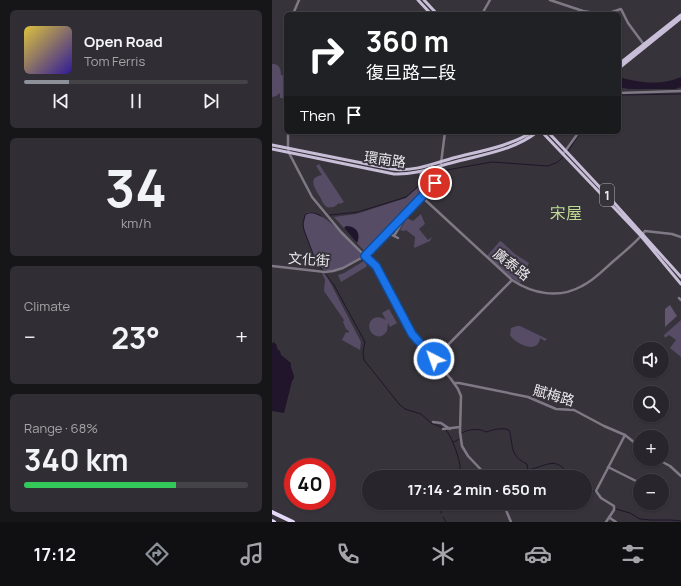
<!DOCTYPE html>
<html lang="en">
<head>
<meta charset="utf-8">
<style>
	:root { --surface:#28262c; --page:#302e34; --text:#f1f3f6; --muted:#a5a5a9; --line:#444348; --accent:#8c9099 }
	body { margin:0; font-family:Manrope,"Noto Sans TC",sans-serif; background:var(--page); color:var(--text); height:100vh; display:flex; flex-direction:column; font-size:15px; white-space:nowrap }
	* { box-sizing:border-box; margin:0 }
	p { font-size:13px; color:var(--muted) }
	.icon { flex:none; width:22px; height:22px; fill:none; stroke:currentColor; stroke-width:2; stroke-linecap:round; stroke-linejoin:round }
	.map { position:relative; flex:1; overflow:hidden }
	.drawer { display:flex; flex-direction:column; gap:10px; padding:10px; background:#161518; width:272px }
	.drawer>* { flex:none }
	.banner { position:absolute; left:12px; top:12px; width:337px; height:122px; border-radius:6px; box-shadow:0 1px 3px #0004,0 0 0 1px var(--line); background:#202124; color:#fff; overflow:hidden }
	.tools { position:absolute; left:361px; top:342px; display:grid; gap:8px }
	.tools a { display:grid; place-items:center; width:36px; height:36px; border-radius:50%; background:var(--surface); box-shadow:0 1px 3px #0004,0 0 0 1px var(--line); font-size:20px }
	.speed { position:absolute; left:12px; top:458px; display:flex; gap:8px; font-size:20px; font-weight:700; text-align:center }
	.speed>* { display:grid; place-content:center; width:52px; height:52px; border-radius:50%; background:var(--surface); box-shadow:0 1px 3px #0004,0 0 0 1px var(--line); line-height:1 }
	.speed .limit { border:6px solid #d22; background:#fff; color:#111 }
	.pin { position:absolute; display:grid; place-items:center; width:34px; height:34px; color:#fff; margin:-17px; border:2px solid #fff; border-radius:50%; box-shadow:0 1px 4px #0007 }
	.me { position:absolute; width:44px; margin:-22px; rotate:319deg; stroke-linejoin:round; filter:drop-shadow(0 0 3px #0008) }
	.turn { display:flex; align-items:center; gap:14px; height:84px; padding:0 16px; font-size:18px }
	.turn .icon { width:52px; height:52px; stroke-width:2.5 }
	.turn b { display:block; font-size:28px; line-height:34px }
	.then { display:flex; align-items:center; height:38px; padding:0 16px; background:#0003; gap:8px; font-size:15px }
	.big { font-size:30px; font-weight:700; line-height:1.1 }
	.drawer .card { flex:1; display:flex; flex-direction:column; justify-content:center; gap:6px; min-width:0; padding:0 14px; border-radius:6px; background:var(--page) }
	.drawer .dial { align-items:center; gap:0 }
	.dial b { font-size:52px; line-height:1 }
	.song { display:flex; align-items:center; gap:12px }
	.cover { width:48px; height:48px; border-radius:6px; background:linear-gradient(135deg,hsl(50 70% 55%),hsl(250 70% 35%)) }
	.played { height:4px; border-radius:2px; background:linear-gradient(90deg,var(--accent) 20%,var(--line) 20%) }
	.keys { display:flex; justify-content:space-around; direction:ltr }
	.heat { display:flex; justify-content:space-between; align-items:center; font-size:22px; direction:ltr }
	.charge { height:6px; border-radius:3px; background:linear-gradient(90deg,#34c759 68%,var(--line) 0) }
	.trip { position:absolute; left:90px; top:470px; width:230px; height:40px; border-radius:20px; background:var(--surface); box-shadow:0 1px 3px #0004,0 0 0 1px var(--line); font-weight:700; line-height:40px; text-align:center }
	.dock { display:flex; height:64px; justify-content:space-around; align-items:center; background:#100f12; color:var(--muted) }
	.dock .icon { width:28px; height:28px }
	.dock .active { color:var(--accent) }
	.dock b { font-size:18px; color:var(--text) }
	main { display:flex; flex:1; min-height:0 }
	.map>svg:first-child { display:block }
</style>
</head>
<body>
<main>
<section class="drawer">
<div class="card">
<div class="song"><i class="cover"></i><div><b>Open Road</b><p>Tom Ferris</p></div></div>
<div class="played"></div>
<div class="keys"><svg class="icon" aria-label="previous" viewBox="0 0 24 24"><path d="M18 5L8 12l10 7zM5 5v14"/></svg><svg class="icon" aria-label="pause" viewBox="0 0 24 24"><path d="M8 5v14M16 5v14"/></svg><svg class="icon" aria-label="next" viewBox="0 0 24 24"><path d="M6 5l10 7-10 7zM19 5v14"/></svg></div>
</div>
<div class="card dial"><b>34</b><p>km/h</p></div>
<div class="card"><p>Climate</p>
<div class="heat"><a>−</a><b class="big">23°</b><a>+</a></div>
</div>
<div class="card"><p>Range · 68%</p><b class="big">340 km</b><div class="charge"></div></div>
</section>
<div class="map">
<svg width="409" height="522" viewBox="0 0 409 522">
	<rect width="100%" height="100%" fill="#36333a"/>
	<!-- green -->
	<path fill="#574c65" d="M0,64C7,63 9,69 9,75L14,76V98H8V93L4,96L0,97Z
		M47,164L72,202L68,204L67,203L62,207C59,207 58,208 55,207C51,205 50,200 48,197C43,188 35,178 50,175L44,166Z
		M155,179L159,184L93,252L62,217L84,214L134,198Z
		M36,212C54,212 79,243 91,256C79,264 67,272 52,270L44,262L32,230L31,224L33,215Z
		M149,214L153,224L147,229L156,240L160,237L158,241L142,248L143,237L134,230L132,231L128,230L135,218L141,221Z
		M228,241L230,242L243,254L257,263L248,283L234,274L215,256Z
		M92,261L95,266L94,267L69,282L66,275L72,273Z
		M50,273H53L58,282L89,342L88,350L70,340L74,332L76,333L77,331L74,329L71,322L72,320L52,291L53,280Z
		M117,309L125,323L118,327L116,323L115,331C105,346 89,326 102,318C107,316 111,318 114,320L110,313Z
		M409,320V357L398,348L404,340L397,335L393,338L392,335Z
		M245,326H248L275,339L273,341L268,338C266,355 243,344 238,335L239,328Z"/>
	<!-- forest -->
	<path fill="#625670" d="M398,305L405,316L393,327V309Z"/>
	<!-- water -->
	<path fill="#20152b" d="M347,77C367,83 390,86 409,77V87L403,89H357L347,87Z
		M74,226C85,226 89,234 85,243L72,228Z
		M1,342L4,344L6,350L8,351L9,355L19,363C18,368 22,372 22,378L20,381L12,413L0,411V344Z"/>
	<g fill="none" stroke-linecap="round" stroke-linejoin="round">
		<!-- stream -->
		<path stroke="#20152b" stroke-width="1" d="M347,95L409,94
			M296,151L309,132
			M169,171L220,162L276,166L286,162L291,157
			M152,181L161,173L165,172
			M58,215L86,212L134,197L149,184
			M49,216C43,213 38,211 33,215L31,224L32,230L44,262L62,285L93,342L91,352L92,360L127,404L133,409L149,414L159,423L171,428
			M174,430C179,435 189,461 188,469C188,472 186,474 183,477
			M190,433C196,429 208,428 214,432C221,430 229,427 237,430C242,444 236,455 255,464L256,470C278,465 284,455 298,477
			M181,442L184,441L187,439
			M313,486L323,492
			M169,503V513
			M344,509L358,513L368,519L379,520H399L409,521
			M171,517L174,522"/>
		<!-- minor -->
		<path stroke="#7f7986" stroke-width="2.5" d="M278,0L311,11L329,14
			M21,14L27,0
			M210,14L218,0
			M334,14L349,9L356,23L373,46
			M347,93L409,91
			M16,132V148L17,153L40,197L69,232L104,267L140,334L179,379L186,389L189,396L188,432L190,446L196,456L216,477
			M291,154L307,132
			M148,172L151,181L149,193L150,197L240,280C261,294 287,299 310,286C323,280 333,268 344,259C354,250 365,242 373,231L400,234L409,237
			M116,233L126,238
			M122,236L133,217
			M0,266L53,272L61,271L71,268L93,256L163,183L168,171L173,132
			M407,298L409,300
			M162,359L240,280
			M182,383H187L256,397L284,409L302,410L332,426L353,435L368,447
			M161,422L169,423L178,429
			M171,429L188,427
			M385,459L398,466L409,476
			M336,467L368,483
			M231,503L239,522
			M338,518L344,522
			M334,522L342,510V506L329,498L324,491L353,435"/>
		<!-- major -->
		<path stroke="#c9bed8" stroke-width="3" d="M146,0L159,14
			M152,0L165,14
			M347,64L409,15
			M347,68L409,18
			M270,132L369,236L409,284
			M276,132L336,196L409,277
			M0,145L120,169C141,172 161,164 181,158C208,151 236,147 260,132
			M0,149L122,174C142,175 160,168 179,163C208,155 241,151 265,132"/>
		<!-- highway -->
		<path stroke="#e6d9f8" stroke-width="4" d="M0,512L21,522
			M0,521L2,522"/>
	</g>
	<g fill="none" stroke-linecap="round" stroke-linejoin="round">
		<defs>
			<path id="route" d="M162,359L140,334L104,266L93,256L163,183"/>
		</defs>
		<!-- route casing -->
		<use href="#route" stroke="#114b97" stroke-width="10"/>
		<!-- route -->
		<use href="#route" stroke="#1a73e8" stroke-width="7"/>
	</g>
	<g text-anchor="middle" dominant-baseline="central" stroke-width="4" stroke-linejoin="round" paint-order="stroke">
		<!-- shield labels -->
		<rect fill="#36333a" stroke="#b5b3b9" stroke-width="1" x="328" y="184" width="14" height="22" rx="3"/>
		<g font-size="13" font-weight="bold" fill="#eceaef">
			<text x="335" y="195">1</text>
		</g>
		<!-- street labels -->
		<g font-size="14" fill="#eceaef" stroke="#36333a">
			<text transform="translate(113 159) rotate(8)">環南路</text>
			<text transform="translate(37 259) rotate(4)">文化街</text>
			<text transform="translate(240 264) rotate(38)">廣泰路</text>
			<text transform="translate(282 395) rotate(16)">賦梅路</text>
		</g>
		<!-- quarter labels -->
		<g font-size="16" fill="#bfdb92" stroke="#36333a">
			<text x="294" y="213">宋屋</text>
		</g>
	</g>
</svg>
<div class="tools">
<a><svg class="icon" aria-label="sound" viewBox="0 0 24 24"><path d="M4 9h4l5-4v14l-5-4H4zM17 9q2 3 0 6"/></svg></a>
<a><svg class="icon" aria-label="search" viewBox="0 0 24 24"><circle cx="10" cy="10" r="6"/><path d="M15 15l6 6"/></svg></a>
<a>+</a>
<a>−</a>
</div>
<div class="speed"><div class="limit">40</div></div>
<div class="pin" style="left:163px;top:183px;background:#d93025"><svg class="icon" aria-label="arrive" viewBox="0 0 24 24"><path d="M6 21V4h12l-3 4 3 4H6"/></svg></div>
<svg class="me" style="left:162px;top:359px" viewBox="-20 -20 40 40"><circle r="17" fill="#1a73e8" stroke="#fff" stroke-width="3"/><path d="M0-11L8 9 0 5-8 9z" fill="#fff"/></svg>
<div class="trip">17:14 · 2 min · 650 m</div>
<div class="banner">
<div class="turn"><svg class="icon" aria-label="right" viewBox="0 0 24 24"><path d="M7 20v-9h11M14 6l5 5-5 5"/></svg><div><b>360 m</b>復旦路二段</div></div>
<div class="then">Then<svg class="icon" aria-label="arrive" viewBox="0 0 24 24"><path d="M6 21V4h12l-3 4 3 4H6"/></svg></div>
</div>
</div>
</main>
<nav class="dock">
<b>17:12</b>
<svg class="icon active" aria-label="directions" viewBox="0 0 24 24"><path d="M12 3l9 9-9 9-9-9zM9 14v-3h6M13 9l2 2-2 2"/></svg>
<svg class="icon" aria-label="music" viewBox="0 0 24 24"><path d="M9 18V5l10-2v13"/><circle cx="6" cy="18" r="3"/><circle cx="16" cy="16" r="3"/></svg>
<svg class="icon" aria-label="phone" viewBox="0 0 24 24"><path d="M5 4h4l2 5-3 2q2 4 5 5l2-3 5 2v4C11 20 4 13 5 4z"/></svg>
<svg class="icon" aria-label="climate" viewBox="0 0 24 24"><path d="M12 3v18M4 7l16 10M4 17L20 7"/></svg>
<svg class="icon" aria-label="car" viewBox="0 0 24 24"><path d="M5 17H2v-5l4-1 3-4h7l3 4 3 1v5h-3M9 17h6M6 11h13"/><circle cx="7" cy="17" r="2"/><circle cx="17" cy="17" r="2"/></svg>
<svg class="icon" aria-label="filters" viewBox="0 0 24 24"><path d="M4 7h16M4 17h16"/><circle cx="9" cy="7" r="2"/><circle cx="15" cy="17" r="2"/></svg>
</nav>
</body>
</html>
